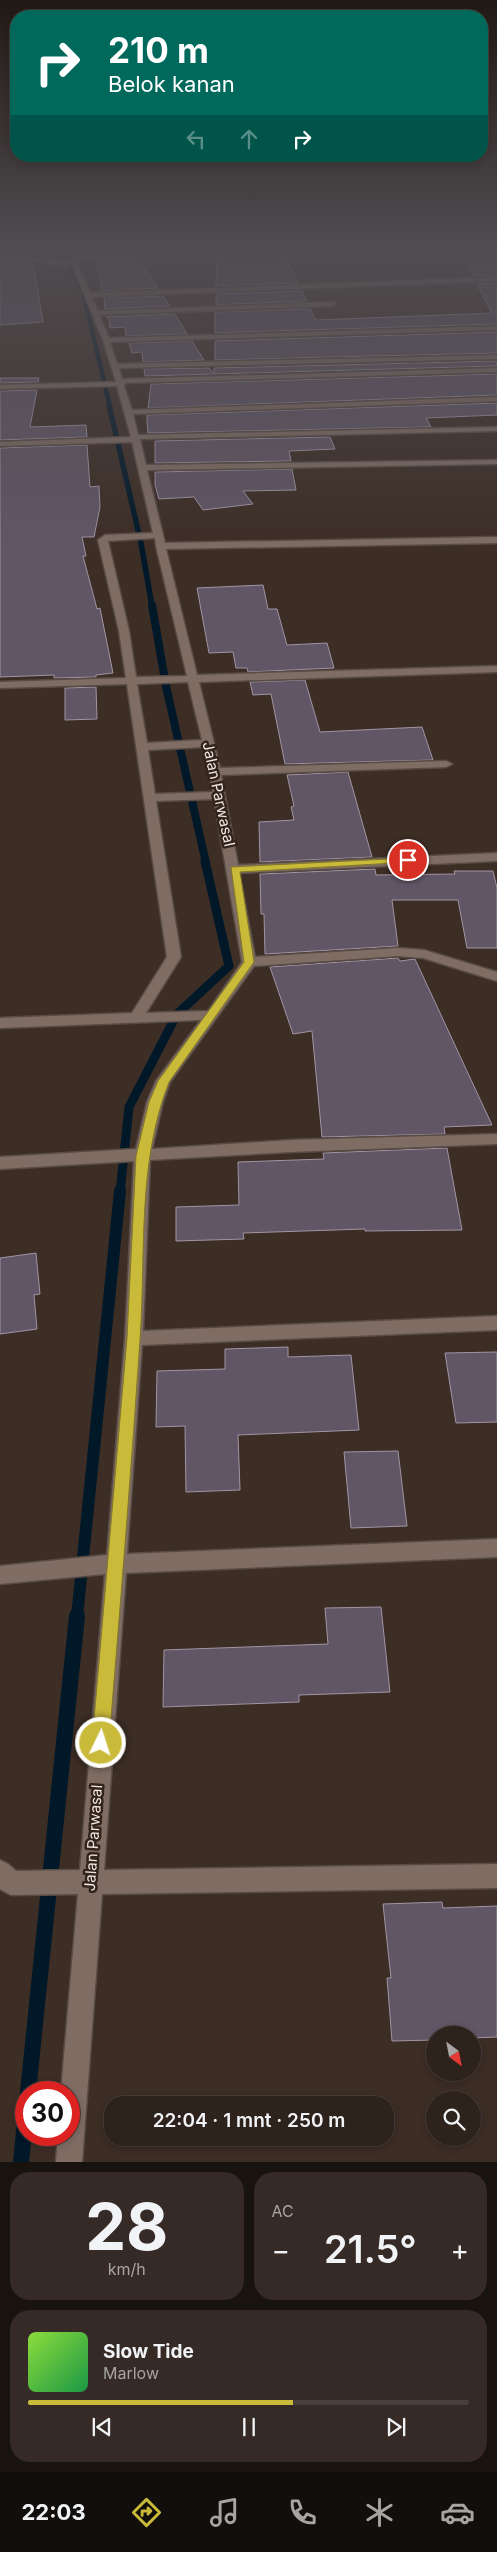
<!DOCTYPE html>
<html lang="id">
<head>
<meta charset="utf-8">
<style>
	:root { --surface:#2d221c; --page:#352a25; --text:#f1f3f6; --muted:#a7a4a3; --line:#483f3b; --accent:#caba3a }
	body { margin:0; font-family:Inter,sans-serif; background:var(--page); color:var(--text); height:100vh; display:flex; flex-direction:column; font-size:19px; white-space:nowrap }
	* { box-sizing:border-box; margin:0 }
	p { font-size:16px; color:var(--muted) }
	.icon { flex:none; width:28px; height:28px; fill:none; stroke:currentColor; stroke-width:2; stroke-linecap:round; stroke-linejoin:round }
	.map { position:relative; height:2162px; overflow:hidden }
	.panel { display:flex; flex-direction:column; gap:10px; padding:10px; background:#19130f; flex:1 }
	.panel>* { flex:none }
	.top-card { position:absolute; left:10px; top:10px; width:478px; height:152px; border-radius:20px; box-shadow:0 2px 8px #0003,0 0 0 1px var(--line); background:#00695c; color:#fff; overflow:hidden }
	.needle { width:32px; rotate:148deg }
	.tools { position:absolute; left:426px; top:2026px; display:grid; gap:10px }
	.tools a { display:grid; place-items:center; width:55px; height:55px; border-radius:50%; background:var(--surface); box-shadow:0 2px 8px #0003,0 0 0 1px var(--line); font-size:25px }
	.speed { position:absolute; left:15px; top:2081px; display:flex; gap:10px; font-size:25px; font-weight:700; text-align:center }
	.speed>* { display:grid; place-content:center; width:65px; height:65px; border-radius:50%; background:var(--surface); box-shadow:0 2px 8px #0003,0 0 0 1px var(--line); line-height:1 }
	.speed .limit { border:8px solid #d22; background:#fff; color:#111 }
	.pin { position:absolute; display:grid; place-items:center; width:42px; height:42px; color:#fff; margin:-21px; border:2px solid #fff; border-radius:50%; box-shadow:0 1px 5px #0007 }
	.me { position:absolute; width:55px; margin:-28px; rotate:4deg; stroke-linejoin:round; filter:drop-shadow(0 0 4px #0008) }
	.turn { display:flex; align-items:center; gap:18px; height:105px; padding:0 15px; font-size:22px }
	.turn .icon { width:65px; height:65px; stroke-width:2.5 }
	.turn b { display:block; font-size:35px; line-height:42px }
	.lanes { display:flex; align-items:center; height:48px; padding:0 15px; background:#0003; justify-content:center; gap:25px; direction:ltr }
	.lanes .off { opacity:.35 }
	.big { font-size:38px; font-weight:600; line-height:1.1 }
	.panel .tile { flex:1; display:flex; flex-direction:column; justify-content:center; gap:8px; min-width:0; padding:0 18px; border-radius:20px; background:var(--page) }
	.panel .dial { align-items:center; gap:0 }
	.dial b { font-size:65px; line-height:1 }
	.song { display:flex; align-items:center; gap:15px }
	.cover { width:60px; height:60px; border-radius:8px; background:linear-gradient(135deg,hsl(90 70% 55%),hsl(140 70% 35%)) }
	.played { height:5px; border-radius:2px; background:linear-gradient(90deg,var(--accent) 60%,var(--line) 60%) }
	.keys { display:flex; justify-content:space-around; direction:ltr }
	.heat { display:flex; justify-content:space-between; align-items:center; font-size:28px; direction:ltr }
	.panel .tiles { flex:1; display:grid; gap:10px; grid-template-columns:1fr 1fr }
	.tile:last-child { grid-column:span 2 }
	.trip { position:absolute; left:104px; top:2096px; width:290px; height:50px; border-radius:20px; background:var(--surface); box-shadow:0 2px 8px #0003,0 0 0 1px var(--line); font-weight:600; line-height:50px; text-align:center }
	.dock { display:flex; height:80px; justify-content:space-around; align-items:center; background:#120e0b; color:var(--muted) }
	.dock .icon { width:35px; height:35px }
	.dock .active { color:var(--accent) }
	.dock b { font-size:22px; color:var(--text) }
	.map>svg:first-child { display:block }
</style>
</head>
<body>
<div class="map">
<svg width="497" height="2162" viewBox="0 0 497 2162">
	<rect width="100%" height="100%" fill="#3c2d25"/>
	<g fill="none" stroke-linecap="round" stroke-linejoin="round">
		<!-- stream-far5 -->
		<path stroke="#011829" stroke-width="4.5" d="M62,251L83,291L110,407"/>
		<!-- stream-far4 -->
		<path stroke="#011829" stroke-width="5.5" d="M109,405L141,543L152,606"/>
		<!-- stream-far3 -->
		<path stroke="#011829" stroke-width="8" d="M152,605L166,686L206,863"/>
		<!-- stream-far2 -->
		<path stroke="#011829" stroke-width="9" d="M120,1193L129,1107L177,1014L229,966L205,861"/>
		<!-- stream-far1 -->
		<path stroke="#011829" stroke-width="12" d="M77,1617L120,1191"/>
		<!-- stream -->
		<path stroke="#011829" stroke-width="16" d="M28,2092L77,1616
			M21,2162L26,2111"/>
	</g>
	<!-- building -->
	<path fill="#615665" stroke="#a195a5" d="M0,251H31L32,256L0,257Z
		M88,251H140V253L90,255Z
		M461,251H497V275L474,276Z
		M243,252H284L298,283L216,286L217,254Z
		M139,259L158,288L102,291L99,271L95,262Z
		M33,263L43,322L0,325V265Z
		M497,283V324L215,333V312L310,309L316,320L492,313L477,284Z
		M302,291L307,301L216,305V294Z
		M163,296L170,306L105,309L104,298Z
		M175,314L187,334L126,336L125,327L110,328L109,317H106Z
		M497,332V353L215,360V341Z
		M192,341L204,360L143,362L142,352L132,353L129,343Z
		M497,361V366L214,374V368Z
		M209,368L214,374L145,376L144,369Z
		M497,374V395L148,408L151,384Z
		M0,378H39L38,382L0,383Z
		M37,390L30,427L86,425L87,437L0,440V391Z
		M497,403V415L426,418L431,427L148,433L147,420V415Z
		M330,437L335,449L289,451L291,461L155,463V441Z
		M87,445L90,487L99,486L100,507L94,537H82L86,556H83L97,609L100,608L113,673L96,675V677L54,678V675L0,677V448Z
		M292,469L296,490L243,491L253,504L203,510L194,497L159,499L155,485V472Z
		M263,585L268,609H277L287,645L327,643L334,668L248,672L247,668H236L233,652L209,653L197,588Z
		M305,680L320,732L422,727L433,760L285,764L271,694L253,695L250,682Z
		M96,687L97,719L65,720V688Z
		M348,772L372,857L260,862L259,822L294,820L291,807L294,806L287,775Z
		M375,869L376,875L455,874L454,871H493L497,888V948H467L458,900H392L398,946L265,954L264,914H261L260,874Z
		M398,958L400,961L415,959L492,1125L444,1127L445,1134L322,1137L312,1031L293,1034L270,967Z
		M447,1148L462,1230L365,1231V1229L243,1233L244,1239L176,1241V1207L239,1205L238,1162L324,1159L323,1153Z
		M36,1253L40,1294L34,1295L37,1329L0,1334V1258Z
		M288,1347V1357L351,1355L359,1430L238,1435L240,1490L186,1492L185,1426L156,1427L157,1371L225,1369V1349Z
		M497,1352V1422L456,1423L445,1353Z
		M398,1451L407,1526L351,1528L344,1452Z
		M381,1607L390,1692L299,1695V1702L163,1707L164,1650L328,1644L325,1608Z
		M442,1902L443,1908L497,1906V2037L472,2038V2035H435V2040L392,2041L387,1978H391L383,1904Z"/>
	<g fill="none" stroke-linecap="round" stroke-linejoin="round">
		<defs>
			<path id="minor" d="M67,251H73L75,257L242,251L77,261L90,293L497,277V281L92,297L98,311L333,302L336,304L333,306L99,315L109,338L497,326V330L110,342L117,364L497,355V359L119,368L122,379L497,368V372L125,383L124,386L132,410L497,397V401L133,414L138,435L497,427V431L140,439L146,465L497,460V464L147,470L165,543L497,537V543L166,549L197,675L497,666V672L199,682L220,768L446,761L452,764L446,767L221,775L238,865L497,853V861L239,873L255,957L398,948L424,950L497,972V981L423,958L398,956L254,966L170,1082L163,1102L152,1149L291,1140L497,1134V1144L291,1152L150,1160L143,1331L497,1316V1330L142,1345L127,1554L497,1539V1557L126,1573L104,1870L497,1864V1888L102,1894L82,2162H56L58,2135H69V2092H61L78,1894L11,1895L0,1889V1860L8,1864L16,1871L80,1870L105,1574L0,1584V1566L107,1555L125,1338L134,1161L0,1169V1157L136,1149L147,1102L156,1081L201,1020L0,1028V1018L132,1013L167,957L127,684L0,688V682L126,678L119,631L98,540L105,535L153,533L132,442L0,446V442L131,437L117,386L0,389V385L116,382L103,340L72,264L51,265L46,261L0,263V259L48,257L53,261L71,260ZM155,538L156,546L187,676L136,677L129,631L108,541ZM188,682L202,740L147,743L137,684ZM203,747L213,792L155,794L148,750ZM214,799L242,962L208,1011L146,1013L181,957L156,801Z"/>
		</defs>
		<!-- minor casing -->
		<use href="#minor" stroke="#584b44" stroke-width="3"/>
		<!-- minor -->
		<use href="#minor" fill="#7f6d64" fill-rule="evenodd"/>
	</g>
	<!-- sky -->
	<linearGradient id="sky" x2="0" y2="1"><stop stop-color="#211914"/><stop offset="0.45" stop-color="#504c51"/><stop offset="1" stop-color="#504c51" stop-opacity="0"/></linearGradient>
	<rect width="497" height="553" fill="url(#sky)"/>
	<!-- route -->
	<path fill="#caba3a" stroke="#837926" d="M408,858L413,860L412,862L240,872L254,962L169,1082C137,1163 146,1253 140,1340C131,1474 120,1609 109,1743L107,1749L101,1751L95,1749L92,1743L127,1338L136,1156L149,1102L158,1081L244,962L231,867Z"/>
	<g text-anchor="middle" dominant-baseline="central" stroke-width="5" stroke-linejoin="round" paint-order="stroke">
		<!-- street labels -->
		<g font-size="15" fill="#f0e5e0" stroke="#32231b">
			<text transform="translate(219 794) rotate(78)">Jalan Parwasal</text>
			<text transform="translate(93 1838) rotate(-86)">Jalan Parwasal</text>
		</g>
	</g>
</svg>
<div class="tools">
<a><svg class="needle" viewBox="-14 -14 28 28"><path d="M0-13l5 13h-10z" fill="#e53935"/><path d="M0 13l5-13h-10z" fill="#a7a4a3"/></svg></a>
<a><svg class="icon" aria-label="search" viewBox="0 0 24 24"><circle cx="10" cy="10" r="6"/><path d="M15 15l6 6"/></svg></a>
</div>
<div class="speed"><div class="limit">30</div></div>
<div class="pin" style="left:408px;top:860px;background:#d93025"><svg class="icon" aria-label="arrive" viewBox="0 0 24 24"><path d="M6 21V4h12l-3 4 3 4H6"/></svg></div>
<svg class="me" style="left:101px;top:1743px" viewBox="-20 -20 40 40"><circle r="17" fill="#caba3a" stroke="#fff" stroke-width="3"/><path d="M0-11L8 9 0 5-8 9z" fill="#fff"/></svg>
<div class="trip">22:04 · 1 mnt · 250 m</div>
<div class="top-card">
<div class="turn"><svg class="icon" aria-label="right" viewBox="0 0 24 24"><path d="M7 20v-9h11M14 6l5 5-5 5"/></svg><div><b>210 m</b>Belok kanan</div></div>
<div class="lanes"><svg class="icon off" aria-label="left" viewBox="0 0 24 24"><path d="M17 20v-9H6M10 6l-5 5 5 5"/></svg><svg class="icon off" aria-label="ahead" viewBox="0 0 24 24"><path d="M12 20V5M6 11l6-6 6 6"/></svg><svg class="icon" aria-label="right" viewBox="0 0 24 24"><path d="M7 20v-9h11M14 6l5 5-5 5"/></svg></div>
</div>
</div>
<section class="panel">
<div class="tiles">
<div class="tile dial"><b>28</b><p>km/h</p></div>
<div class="tile"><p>AC</p>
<div class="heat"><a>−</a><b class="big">21.5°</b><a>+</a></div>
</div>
<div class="tile">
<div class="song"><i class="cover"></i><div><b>Slow Tide</b><p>Marlow</p></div></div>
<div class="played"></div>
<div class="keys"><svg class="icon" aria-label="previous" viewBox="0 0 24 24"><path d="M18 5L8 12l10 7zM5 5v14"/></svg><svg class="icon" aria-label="pause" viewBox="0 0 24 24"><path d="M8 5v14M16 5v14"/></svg><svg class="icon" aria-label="next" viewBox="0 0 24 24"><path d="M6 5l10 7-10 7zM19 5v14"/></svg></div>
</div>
</div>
</section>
<nav class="dock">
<b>22:03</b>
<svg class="icon active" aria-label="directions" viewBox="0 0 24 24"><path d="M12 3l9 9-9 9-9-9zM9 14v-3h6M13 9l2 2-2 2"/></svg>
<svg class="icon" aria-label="music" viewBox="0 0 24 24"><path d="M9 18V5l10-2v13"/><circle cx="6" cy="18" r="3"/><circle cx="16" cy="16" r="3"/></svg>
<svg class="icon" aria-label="phone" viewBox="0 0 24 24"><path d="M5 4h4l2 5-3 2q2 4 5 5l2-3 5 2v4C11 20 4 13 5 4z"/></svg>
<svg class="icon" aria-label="climate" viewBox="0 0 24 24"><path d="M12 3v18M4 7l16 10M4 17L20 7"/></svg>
<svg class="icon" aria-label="car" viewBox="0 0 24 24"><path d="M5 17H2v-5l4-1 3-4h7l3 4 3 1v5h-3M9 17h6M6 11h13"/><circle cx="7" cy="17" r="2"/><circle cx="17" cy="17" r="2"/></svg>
</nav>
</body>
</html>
